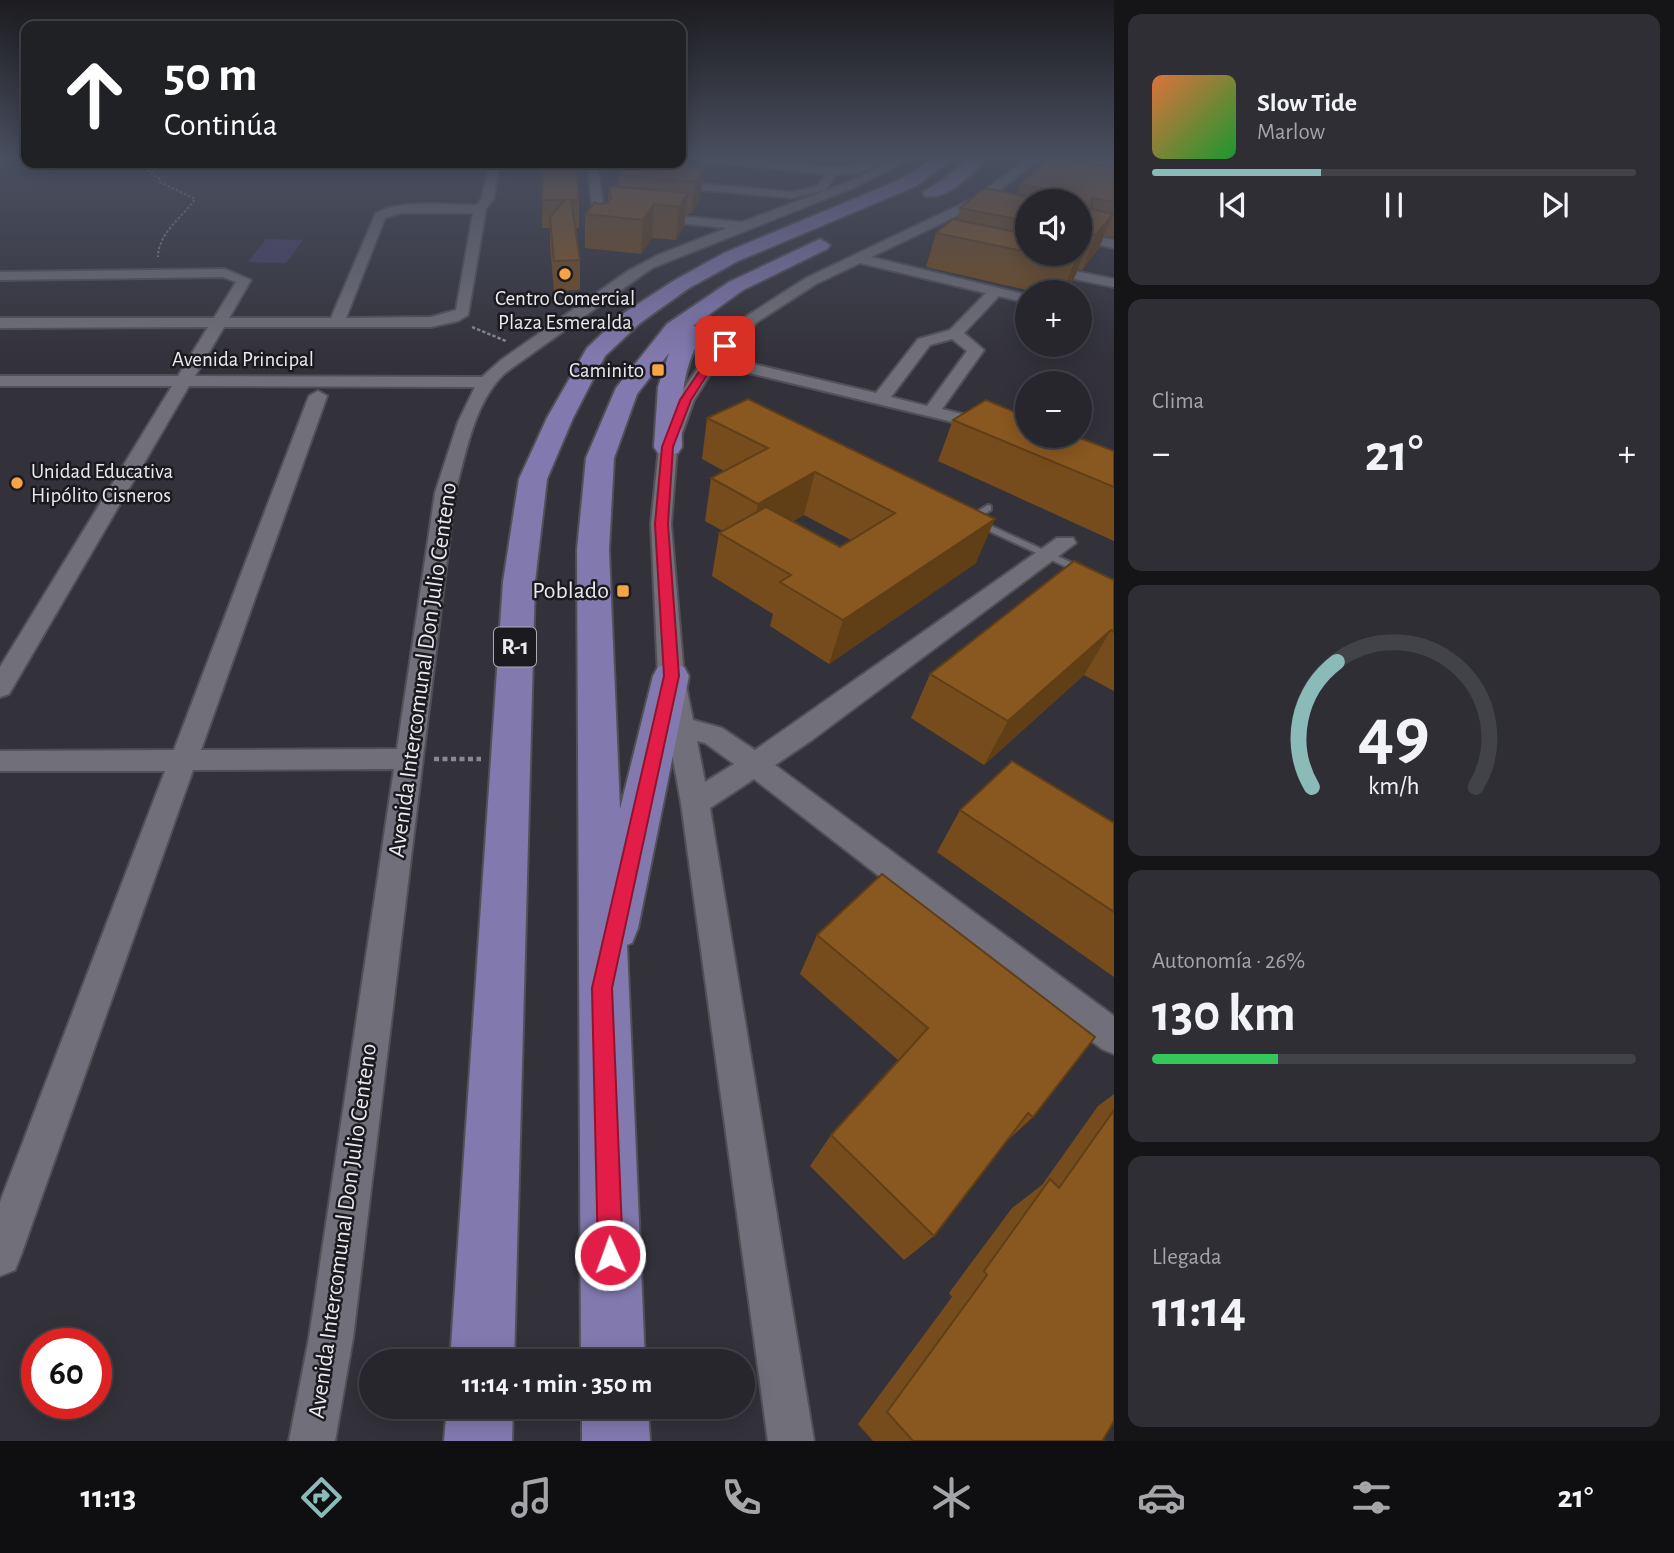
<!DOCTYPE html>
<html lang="es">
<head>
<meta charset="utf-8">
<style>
	:root { --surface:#26262c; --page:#2e2e34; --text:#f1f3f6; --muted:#a4a5a9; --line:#424348; --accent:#8bbbb9 }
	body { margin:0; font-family:"Alegreya Sans",sans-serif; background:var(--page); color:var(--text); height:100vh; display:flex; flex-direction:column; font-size:26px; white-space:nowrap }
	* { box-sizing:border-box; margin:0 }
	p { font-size:23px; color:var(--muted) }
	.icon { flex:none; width:38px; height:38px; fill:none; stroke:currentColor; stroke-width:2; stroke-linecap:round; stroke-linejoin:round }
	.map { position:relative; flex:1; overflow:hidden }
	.drawer { display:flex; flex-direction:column; gap:14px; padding:14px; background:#151518; width:560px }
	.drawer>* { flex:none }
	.top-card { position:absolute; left:21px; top:21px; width:665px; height:147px; border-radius:14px; box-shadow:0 4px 18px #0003,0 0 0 2px var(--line); background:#202124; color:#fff; overflow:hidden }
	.fabs { position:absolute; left:1015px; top:189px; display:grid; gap:14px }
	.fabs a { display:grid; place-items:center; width:77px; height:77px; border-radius:50%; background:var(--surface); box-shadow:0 4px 18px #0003,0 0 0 2px var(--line); font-size:35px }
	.speed { position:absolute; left:21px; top:1328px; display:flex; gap:14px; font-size:35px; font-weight:700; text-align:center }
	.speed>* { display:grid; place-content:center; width:91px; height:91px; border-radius:50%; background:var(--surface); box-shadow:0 4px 18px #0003,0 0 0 2px var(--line); line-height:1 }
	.speed .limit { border:10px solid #d22; background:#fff; color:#111 }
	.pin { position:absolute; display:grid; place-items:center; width:60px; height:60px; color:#fff; margin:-30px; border-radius:14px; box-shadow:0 4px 10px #0006 }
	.me { position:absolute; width:77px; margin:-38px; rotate:358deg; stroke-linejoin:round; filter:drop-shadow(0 0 5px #0008) }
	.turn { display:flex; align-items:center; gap:24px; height:147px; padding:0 28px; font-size:32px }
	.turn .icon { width:91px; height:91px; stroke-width:2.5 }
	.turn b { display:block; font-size:49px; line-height:60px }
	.big { font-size:52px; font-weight:700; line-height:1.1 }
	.drawer .tile { flex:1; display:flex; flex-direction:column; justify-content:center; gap:10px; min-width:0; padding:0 24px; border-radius:14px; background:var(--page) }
	.drawer .dial { align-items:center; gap:0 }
	.dial svg { height:182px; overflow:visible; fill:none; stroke:var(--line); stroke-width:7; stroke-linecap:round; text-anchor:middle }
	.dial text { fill:var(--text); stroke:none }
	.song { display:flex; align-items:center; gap:21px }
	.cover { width:84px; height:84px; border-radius:10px; background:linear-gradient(135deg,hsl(20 70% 55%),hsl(130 70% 35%)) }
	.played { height:7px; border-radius:4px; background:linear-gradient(90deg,var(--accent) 35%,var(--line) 35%) }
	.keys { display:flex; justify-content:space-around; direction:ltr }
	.heat { display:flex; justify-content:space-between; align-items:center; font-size:38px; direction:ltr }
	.charge { height:10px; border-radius:5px; background:linear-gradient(90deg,#34c759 26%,var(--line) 0) }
	.trip { position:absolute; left:359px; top:1349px; width:396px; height:70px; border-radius:35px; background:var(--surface); box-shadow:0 4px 18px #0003,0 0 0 2px var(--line); font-weight:700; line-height:70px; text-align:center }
	.dock { display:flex; height:112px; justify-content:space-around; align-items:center; background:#0f0f12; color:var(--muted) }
	.dock .icon { width:49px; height:49px }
	.dock .on { color:var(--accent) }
	.dock b { font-size:32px; color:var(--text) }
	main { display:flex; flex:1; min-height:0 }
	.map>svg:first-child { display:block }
</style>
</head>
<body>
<main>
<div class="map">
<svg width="1114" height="1441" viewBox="0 0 1114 1441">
	<rect width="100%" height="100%" fill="#33323b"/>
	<!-- green -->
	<path fill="#463f67" d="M266,239L303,240L286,263L248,262Z"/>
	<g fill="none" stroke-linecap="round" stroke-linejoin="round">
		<defs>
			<path id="lane" d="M988,505L991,506V510L976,519L1114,582V589L974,524L973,521L968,523L963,520Z"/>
			<path id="street" d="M690,157C718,157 745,159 773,162C806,165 838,171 871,162L876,165L855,174H836L826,190L792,198L647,185L628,178L624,163H634L637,174L649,179L792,192L818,186L826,174L695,160Z
				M901,157H914L853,188L652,268L505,373C474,402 466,453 455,493L353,1338L335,1441H289L309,1338L394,769L193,770L21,1255L15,1270L0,1276V1202L165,771H0V751L174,750L309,396L318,391L327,396L201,750L397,749L435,493L458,422L475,387L189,386L9,694L0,697V667L172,386H0V376H178L208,327L0,328V318H214L236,282L223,277L0,280V272L225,269L251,280L229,318H331L376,213C400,199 448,205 477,205L482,198L489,163H499L494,198L486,209L468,315L458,321L431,327H224L195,376L482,377L501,360L628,271L658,255L727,228L649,220L645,219V213L742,222L845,183ZM401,213H473L456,310L431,317L346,318L385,218Z
				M1029,157H1041L984,203L871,257L1027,295V303L999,296L964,333L984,350L942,409L1027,430V436H1036L1033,439L1027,440L716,365L694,400L677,447L671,524L684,676L693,720L722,728L755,750L1057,538H1073L1076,543L812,740L775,765L1114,1016V1054L1102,1049L754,779L710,808L814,1441H768L681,803L658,676L651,524L659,447L676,400L706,356L747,316L806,278L976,197ZM860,263L986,293L950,330L918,339L876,393L723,357L757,322L816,284ZM952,339L967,351L927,406L891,397L930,345ZM697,741L705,743L734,764L705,782Z
				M587,163H597L607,232L601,236L595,232Z
				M1080,233L1114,240V248L1080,241Z
				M1040,264L1114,279V287L1035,271L1033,268Z"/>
			<path id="primary" d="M936,157H955L916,186L738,261L689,288L640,323L605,356L573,418L547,479L535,582L514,1362H450L503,582L519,479L547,418L587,348L624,313L675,280L724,253L904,178Z
				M970,157H987C974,173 947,201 925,196L923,192L943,180Z
				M820,239L830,245L827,249L743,290L693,326L701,328L704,333C680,368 681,406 682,447L678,453L668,455L658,453L654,447L658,387L669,353L637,394L614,458L609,550L620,809L653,676L658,667L671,663L684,667L689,676L638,928L632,943L627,945L645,1362H581L577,550L586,458L616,388L667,324L729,282Z
				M447,1407H513L512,1441H444Z
				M582,1407H648L650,1441H582Z"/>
		</defs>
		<!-- lane casing -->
		<use href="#lane" stroke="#515057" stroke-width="4"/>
		<!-- street casing -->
		<use href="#street" stroke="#515057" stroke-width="4"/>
		<!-- primary casing -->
		<use href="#primary" stroke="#515057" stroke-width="4"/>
		<!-- path-far2 -->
		<path stroke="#89888f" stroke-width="2" stroke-dasharray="2.5 2" stroke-linecap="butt" d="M150,163L146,170L159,178L160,182L195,199C182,218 158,233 158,257"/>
		<!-- path-far1 -->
		<path stroke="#89888f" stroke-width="2.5" stroke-dasharray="3.5 2" stroke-linecap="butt" d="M472,327L506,341"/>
		<!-- path -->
		<path stroke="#89888f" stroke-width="4.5" stroke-dasharray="5 3.5" stroke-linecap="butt" d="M434,759H481"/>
		<!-- lane -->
		<use href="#lane" fill="#71707a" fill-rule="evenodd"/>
		<!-- street -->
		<use href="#street" fill="#71707a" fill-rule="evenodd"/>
		<!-- primary -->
		<use href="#primary" fill="#8279af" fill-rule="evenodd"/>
	</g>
	<!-- wall -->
	<path fill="#764c1c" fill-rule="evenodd" d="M1058,157H1114V237L1104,236L1099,248L1082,270L1078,269L1073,281L1064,292H1036L926,267L936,233L957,220L960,208L1017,195L1021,184ZM1027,201H1080V254H1027Z
		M669,163L668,165L704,168L700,199L691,214H686L684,226L676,240L652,238L641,254L585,248V214L598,204L608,203L609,186H618V175Z
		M577,165L579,200V228H576L580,260V290L554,291L550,246V228H542V200Z
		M748,399L976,563L829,664L770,626L773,614L712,576L719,533L723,531L705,521L711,478L724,471L702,459L707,418ZM804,515L851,540L840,547L793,521Z
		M953,420L1114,451V541L938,461Z
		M1114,580V691L1084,675L984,765L911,718L930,674Z
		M960,810L1114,823V977L937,852Z
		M817,935L1033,1117L1008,1140L934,1236L904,1260L810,1166L831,1135L898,1060L800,974Z
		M1114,1094V1421L1103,1440L1104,1441H873L858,1424L952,1297L949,1293L1012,1208L1042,1185L1098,1106Z"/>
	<!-- shaded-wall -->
	<path fill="#603e16" d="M704,168L700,199L691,214L695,182Z
		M688,193L684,226L676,240L679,207Z
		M654,204L652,238L641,254L643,220Z
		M1113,214L1099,248L1082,270L1096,235Z
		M1087,246L1073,281L1064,292H1062L1075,261Z
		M815,472L804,515L750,547L758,504Z
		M995,519L976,563L829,664L843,620Z
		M1111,630L1084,675L984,765L1008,721Z"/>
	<!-- building -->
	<path fill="#895820" stroke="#603e16" stroke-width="2" d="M1051,157L1114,168V202L1092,198L1091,209L1113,214L1096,235L1080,231V201H1027V221L960,208L984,188L1041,199V188L1021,184Z
		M543,163H576L579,200H571L580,260L554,261L550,217L565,200H542Z
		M628,163H668L667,165L704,168L695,182L618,175Z
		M609,186L688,193L679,207L654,204L643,220L585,214L595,202L598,204L608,203L611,199Z
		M952,219L1027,234V252L936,233Z
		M1080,244L1087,246L1075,261L1038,254H1080Z
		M748,399L995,519L843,620L780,582L791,575L719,533L766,507L840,547L895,513L815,472L758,504L711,478L768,448L707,418Z
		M986,400L1027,417V436H1075L1114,451V487L953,420Z
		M1074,561L1114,580V632L1111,630L1008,721L930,674Z
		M1012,761L1114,823V912L960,810Z
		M882,874L1095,1037L1033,1117L1028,1113L934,1236L831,1135L928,1028L817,935Z
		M1114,1110V1421L1103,1440L1104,1441H913L887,1412L987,1275L984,1271L1050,1179L1059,1188Z"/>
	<!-- sky -->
	<linearGradient id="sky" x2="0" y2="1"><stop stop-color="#1c1c20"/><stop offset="0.44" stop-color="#4a4f60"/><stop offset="1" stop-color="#4a4f60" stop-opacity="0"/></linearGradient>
	<rect width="1114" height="359" fill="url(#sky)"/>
	<!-- route -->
	<path fill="#e11d48" stroke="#92132f" stroke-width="2" d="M725,343L730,346L716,361L691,400L673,447L668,524L679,676L612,988L623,1255L619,1264L610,1267L601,1264L598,1255L592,988L664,676L655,524L662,447L680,400L709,357Z"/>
	<!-- markers -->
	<g fill="#f5a346" stroke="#1b1a1e" stroke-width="2.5">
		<circle cx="565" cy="274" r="7"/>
		<rect x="651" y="363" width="14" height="14" rx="3.5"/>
		<circle cx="17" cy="483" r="7"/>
		<rect x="616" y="584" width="14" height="14" rx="3.5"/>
	</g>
	<g text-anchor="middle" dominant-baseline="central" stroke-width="5" stroke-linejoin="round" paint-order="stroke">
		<!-- far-poi labels -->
		<g font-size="21" fill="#eae9ef" stroke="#1b1a1e">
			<text x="565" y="298">Centro Comercial<tspan x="565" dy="24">Plaza Esmeralda</tspan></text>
			<text x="644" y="370" text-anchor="end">Caminito</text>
			<text x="31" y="471" text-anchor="start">Unidad Educativa<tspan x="31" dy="24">Hipólito Cisneros</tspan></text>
		</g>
		<!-- far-street labels -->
		<g font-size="21" fill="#eae9ef" stroke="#1b1a1e">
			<text x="243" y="359">Avenida Principal</text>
		</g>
		<!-- shield labels -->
		<rect fill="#1b1a1e" stroke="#acabb0" stroke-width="2" x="494" y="627.5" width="42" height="39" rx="5"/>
		<g font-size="23" font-weight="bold" fill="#eae9ef">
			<text x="515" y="647">R-1</text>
		</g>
		<!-- poi labels -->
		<g font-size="24" fill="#eae9ef" stroke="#1b1a1e" text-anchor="end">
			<text x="609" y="591">Poblado</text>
		</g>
		<!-- street labels -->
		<g font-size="24" fill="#eae9ef" stroke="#1b1a1e">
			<text transform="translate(423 670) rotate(-82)">Avenida Intercomunal Don Julio Centeno</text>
			<text transform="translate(343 1231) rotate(-82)">Avenida Intercomunal Don Julio Centeno</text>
		</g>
	</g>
</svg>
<div class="fabs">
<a><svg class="icon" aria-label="sound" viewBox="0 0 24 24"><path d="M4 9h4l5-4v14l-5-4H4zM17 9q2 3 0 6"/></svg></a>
<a>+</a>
<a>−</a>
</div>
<div class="speed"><div class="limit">60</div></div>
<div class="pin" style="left:725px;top:346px;background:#d93025"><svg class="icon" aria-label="arrive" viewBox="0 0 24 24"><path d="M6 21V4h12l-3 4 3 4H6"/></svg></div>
<svg class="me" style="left:610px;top:1255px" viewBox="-20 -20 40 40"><circle r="17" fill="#e11d48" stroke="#fff" stroke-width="3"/><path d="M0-11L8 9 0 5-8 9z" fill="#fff"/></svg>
<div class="trip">11:14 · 1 min · 350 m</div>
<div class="top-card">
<div class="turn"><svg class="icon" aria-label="ahead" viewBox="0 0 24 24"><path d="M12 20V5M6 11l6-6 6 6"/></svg><div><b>50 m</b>Continúa</div></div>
</div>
</div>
<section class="drawer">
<div class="tile">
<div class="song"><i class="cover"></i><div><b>Slow Tide</b><p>Marlow</p></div></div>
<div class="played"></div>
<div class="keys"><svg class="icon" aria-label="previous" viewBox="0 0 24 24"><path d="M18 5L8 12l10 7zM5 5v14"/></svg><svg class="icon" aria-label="pause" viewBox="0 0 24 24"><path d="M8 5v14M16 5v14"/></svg><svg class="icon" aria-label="next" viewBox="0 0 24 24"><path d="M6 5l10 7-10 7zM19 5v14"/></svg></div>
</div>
<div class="tile"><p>Clima</p>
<div class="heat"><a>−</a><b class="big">21°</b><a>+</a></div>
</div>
<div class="tile dial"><svg viewBox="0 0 100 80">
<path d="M14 69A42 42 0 1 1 86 69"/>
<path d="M14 69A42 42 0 0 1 25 14" stroke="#8bbbb9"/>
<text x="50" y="56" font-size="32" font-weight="700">49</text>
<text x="50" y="72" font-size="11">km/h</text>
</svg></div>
<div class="tile"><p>Autonomía · 26%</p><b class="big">130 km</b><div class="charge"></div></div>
<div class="tile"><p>Llegada</p><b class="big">11:14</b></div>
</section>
</main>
<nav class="dock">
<b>11:13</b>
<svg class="icon on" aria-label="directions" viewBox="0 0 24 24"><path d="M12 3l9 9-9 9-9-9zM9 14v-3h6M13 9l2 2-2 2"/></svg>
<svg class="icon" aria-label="music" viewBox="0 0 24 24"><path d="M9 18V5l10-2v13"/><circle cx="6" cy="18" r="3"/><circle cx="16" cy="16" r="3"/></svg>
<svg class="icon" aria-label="phone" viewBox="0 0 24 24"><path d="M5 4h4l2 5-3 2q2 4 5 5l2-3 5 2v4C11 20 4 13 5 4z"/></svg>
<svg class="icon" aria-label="climate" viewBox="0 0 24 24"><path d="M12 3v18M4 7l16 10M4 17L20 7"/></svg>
<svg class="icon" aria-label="car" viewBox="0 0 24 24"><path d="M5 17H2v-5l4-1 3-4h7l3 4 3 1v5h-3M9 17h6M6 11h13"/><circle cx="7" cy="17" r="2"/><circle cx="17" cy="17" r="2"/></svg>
<svg class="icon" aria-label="filters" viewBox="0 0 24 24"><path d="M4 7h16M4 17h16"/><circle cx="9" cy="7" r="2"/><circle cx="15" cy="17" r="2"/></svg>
<b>21°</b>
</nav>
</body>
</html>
